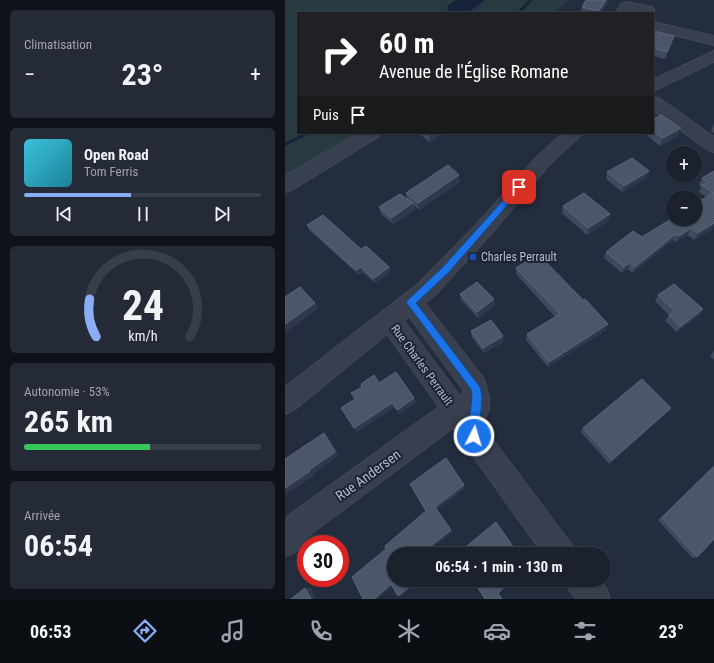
<!DOCTYPE html>
<html lang="fr">
<head>
<meta charset="utf-8">
<style>
	:root { --surface:#1b222e; --page:#242a36; --text:#f1f3f6; --muted:#a0a4aa; --line:#393f4a; --accent:#8aadf8 }
	body { margin:0; font-family:"Roboto Condensed",sans-serif; background:var(--page); color:var(--text); height:100vh; display:flex; flex-direction:column; font-size:15px; white-space:nowrap }
	* { box-sizing:border-box; margin:0 }
	p { font-size:13px; color:var(--muted) }
	.icon { flex:none; width:22px; height:22px; fill:none; stroke:currentColor; stroke-width:2; stroke-linecap:round; stroke-linejoin:round }
	.map { position:relative; flex:1; overflow:hidden }
	.drawer { display:flex; flex-direction:column; gap:10px; padding:10px; background:#0f1319; width:285px }
	.drawer>* { flex:none }
	.guide { position:absolute; left:12px; top:12px; width:357px; height:122px; border-radius:0px; box-shadow:0 1px 3px #0004,0 0 0 1px var(--line); background:#202124; color:#fff; overflow:hidden }
	.controls { position:absolute; left:381px; top:146px; display:grid; gap:8px }
	.controls a { display:grid; place-items:center; width:36px; height:36px; border-radius:50%; background:var(--surface); box-shadow:0 1px 3px #0004,0 0 0 1px var(--line); font-size:20px }
	.speed { position:absolute; left:12px; top:535px; display:flex; gap:8px; font-size:20px; font-weight:700; text-align:center }
	.speed>* { display:grid; place-content:center; width:52px; height:52px; border-radius:50%; background:var(--surface); box-shadow:0 1px 3px #0004,0 0 0 1px var(--line); line-height:1 }
	.speed .limit { border:6px solid #d22; background:#fff; color:#111 }
	.pin { position:absolute; display:grid; place-items:center; width:34px; height:34px; color:#fff; margin:-17px; border-radius:8px; box-shadow:0 2px 6px #0006 }
	.me { position:absolute; width:44px; margin:-22px; rotate:5deg; stroke-linejoin:round; filter:drop-shadow(0 0 3px #0008) }
	.turn { display:flex; align-items:center; gap:14px; height:84px; padding:0 16px; font-size:18px }
	.turn .icon { width:52px; height:52px; stroke-width:2.5 }
	.turn b { display:block; font-size:28px; line-height:34px }
	.then { display:flex; align-items:center; height:38px; padding:0 16px; background:#0003; gap:8px; font-size:15px }
	.big { font-size:30px; font-weight:700; line-height:1.1 }
	.drawer .card { flex:1; display:flex; flex-direction:column; justify-content:center; gap:6px; min-width:0; padding:0 14px; border-radius:6px; background:var(--page) }
	.drawer .dial { align-items:center; gap:0 }
	.dial svg { height:104px; overflow:visible; fill:none; stroke:var(--line); stroke-width:7; stroke-linecap:round; text-anchor:middle }
	.dial text { fill:var(--text); stroke:none }
	.song { display:flex; align-items:center; gap:12px }
	.cover { width:48px; height:48px; border-radius:6px; background:linear-gradient(135deg,hsl(190 70% 55%),hsl(190 70% 35%)) }
	.played { height:4px; border-radius:2px; background:linear-gradient(90deg,var(--accent) 45%,var(--line) 45%) }
	.keys { display:flex; justify-content:space-around; direction:ltr }
	.heat { display:flex; justify-content:space-between; align-items:center; font-size:22px; direction:ltr }
	.charge { height:6px; border-radius:3px; background:linear-gradient(90deg,#34c759 53%,var(--line) 0) }
	.trip { position:absolute; left:102px; top:547px; width:224px; height:40px; border-radius:20px; background:var(--surface); box-shadow:0 1px 3px #0004,0 0 0 1px var(--line); font-weight:700; line-height:40px; text-align:center }
	.tab-bar { display:flex; height:64px; justify-content:space-around; align-items:center; background:#0b0e12; color:var(--muted) }
	.tab-bar .icon { width:28px; height:28px }
	.tab-bar .selected { color:var(--accent) }
	.tab-bar b { font-size:18px; color:var(--text) }
	main { display:flex; flex:1; min-height:0 }
	.map>svg:first-child { display:block }
</style>
</head>
<body>
<main>
<section class="drawer">
<div class="card"><p>Climatisation</p>
<div class="heat"><a>−</a><b class="big">23°</b><a>+</a></div>
</div>
<div class="card">
<div class="song"><i class="cover"></i><div><b>Open Road</b><p>Tom Ferris</p></div></div>
<div class="played"></div>
<div class="keys"><svg class="icon" aria-label="previous" viewBox="0 0 24 24"><path d="M18 5L8 12l10 7zM5 5v14"/></svg><svg class="icon" aria-label="pause" viewBox="0 0 24 24"><path d="M8 5v14M16 5v14"/></svg><svg class="icon" aria-label="next" viewBox="0 0 24 24"><path d="M6 5l10 7-10 7zM19 5v14"/></svg></div>
</div>
<div class="card dial"><svg viewBox="0 0 100 80">
<path d="M14 69A42 42 0 1 1 86 69"/>
<path d="M14 69A42 42 0 0 1 9 40" stroke="#8aadf8"/>
<text x="50" y="56" font-size="32" font-weight="700">24</text>
<text x="50" y="72" font-size="11">km/h</text>
</svg></div>
<div class="card"><p>Autonomie · 53%</p><b class="big">265 km</b><div class="charge"></div></div>
<div class="card"><p>Arrivée</p><b class="big">06:54</b></div>
</section>
<div class="map">
<svg width="429" height="599" viewBox="0 0 429 599">
	<rect width="100%" height="100%" fill="#242d3e"/>
	<!-- green -->
	<path fill="#263a3f" d="M0,0H283L269,13H13V133H73L0,175Z"/>
	<!-- water -->
	<path fill="#17233c" d="M171,0H200C186,11 182,14 164,13L162,6Z"/>
	<g fill="none" stroke-linecap="round" stroke-linejoin="round">
		<!-- stream -->
		<path fill="#17233c" fill-rule="evenodd" d="M244,0H248L235,13H231Z
			M20,133H26L0,146V143Z"/>
		<defs>
			<path id="minor" d="M342,2L367,7L369,10L368,13H354L346,11L345,13H331L337,3Z
				M368,22L429,36V45L368,30Z
				M429,51V62L368,91V80Z
				M368,97L374,98L429,137V152L423,150L368,110Z
				M74,133H96L93,137L7,190L0,192V176Z
				M278,133H298L263,166L205,235L150,295L140,303L199,379L204,397V409L200,418L193,420L286,544L291,554H258L168,428L24,535L10,552L0,556V520L4,515L154,407L102,334L9,410L0,414V387L134,283L191,225L251,158ZM124,316L179,391L175,396L119,321Z
				M281,580H315L321,588L325,599H291L285,591Z"/>
		</defs>
		<!-- minor casing -->
		<use href="#minor" stroke="#414857" stroke-width="2"/>
		<!-- minor -->
		<use href="#minor" fill="#383f4e" fill-rule="evenodd"/>
	</g>
	<!-- wall -->
	<path fill="#3f4a5c" d="M301,0H324L316,13H296L297,7Z
		M368,31L387,43L380,59L368,56Z
		M368,119L393,136L375,146L359,133H368Z
		M429,123V133L426,131Z
		M133,133H159L145,142Z
		M364,171L361,178L337,192L321,179L322,172Z
		M429,171L427,229L409,240L403,235L390,242L388,240L347,273L343,269L337,273L319,258L321,252L357,237L421,197L414,192L416,187L414,185L417,178Z
		M175,182L134,210L129,205L130,210L108,224L96,214L94,207L122,199L121,193Z
		M278,206L325,214L323,221L302,235L277,213Z
		M22,225L76,249L104,267L105,272L90,283L78,272L74,275L24,230Z
		M231,268L321,330L263,367L241,340L242,334L270,317L231,274Z
		M175,294L210,305L193,318L176,300Z
		M373,295L418,309L414,315L392,332L380,321L384,315L370,301Z
		M186,331L218,342L199,353L187,337Z
		M429,351V360L425,356Z
		M386,408L382,412L324,464L296,432L298,428Z
		M429,465V539L412,557L407,558L373,520Z"/>
	<!-- shaded-wall -->
	<path fill="#2f394b" d="M321,0H324L316,13H314V11Z
		M389,36L387,43L380,59L382,52Z
		M396,128L393,136L375,146L378,138Z
		M146,133H159L145,142L144,135Z
		M364,171L361,178L337,192L339,186Z
		M174,175L175,182L134,210L133,203Z
		M128,203L130,210L108,224L106,218Z
		M325,214L323,221L302,235L303,228Z
		M429,223V225L427,229L409,240L413,233Z
		M406,228L403,235L390,242L394,236Z
		M391,234L388,240L347,273L350,267Z
		M345,263L343,269L337,273L339,267Z
		M76,267L78,272L74,275L71,270Z
		M104,267L105,272L90,283L88,279Z
		M209,299L210,305L193,318L192,312Z
		M30,303L34,308L0,333V324Z
		M418,309L414,315L392,332L395,327Z
		M323,324L321,330L263,367L264,362Z
		M218,336V342L199,353L198,348Z
		M129,398L131,403L114,414L112,410Z
		M107,403L109,408L72,432L69,428Z
		M386,408L382,412L324,464L327,460Z
		M39,433L43,437L54,455L29,473L30,475L1,494H0V488L24,470Z
		M179,485L180,488L152,510L150,507Z
		M166,530L167,532L139,554H138L137,553Z
		M132,580H135L116,596H113Z
		M106,584L109,585L92,599H89Z
		M20,588H26L31,599H26Z"/>
	<!-- building -->
	<path fill="#4b5668" stroke="#5c6677" d="M301,0H321L314,11L297,7Z
		M368,31L389,36L382,52L368,48Z
		M376,115L396,128L378,138L368,131V119Z
		M347,158L364,171L339,186L322,172Z
		M163,165L174,175L133,203L121,193Z
		M429,171V217L427,218L429,220V223L413,233L406,228L394,236L391,234L350,267L345,263L339,267L321,252L348,231L357,237L388,218V219H410V204L428,193L417,185L423,182L417,178Z
		M299,193L325,214L303,228L278,206Z
		M115,194L128,203L106,218L94,207Z
		M38,215L76,249L81,246L104,267L88,279L76,267L71,270L22,225Z
		M253,254L298,300L300,299L323,324L264,362L242,334L275,314L231,268Z
		M192,282L209,299L192,312L175,294Z
		M389,284L418,309L395,327L384,315L390,311L373,295Z
		M15,287L30,303L0,324V297Z
		M206,320L218,336L198,348L186,331Z
		M111,372L129,398L112,410L107,403L69,428L56,408L70,399L66,393L77,387L76,384L89,375L94,383Z
		M357,379L386,408L327,460L298,428Z
		M39,433L50,452L24,470L25,471L0,488V459Z
		M161,458L179,485L150,507L166,530L137,553L138,554H109V580H132L113,596L106,584L89,599H78L67,577L101,549L100,546L141,511L125,484Z
		M429,467V539L412,557L377,518Z
		M211,522L233,554H187L182,546Z
		M188,580H227L213,593L217,599H200Z
		M20,588L26,599H6Z"/>
	<!-- route -->
	<path fill="#1a73e8" stroke="#114b97" d="M232,185H234L238,187L164,272L131,303L195,387L197,397L194,436L193,440L189,441L185,440L183,436L187,397L186,389L121,302L158,267Z"/>
	<!-- markers -->
	<rect fill="#1a4fb4" stroke="#1d2433" stroke-width="1.5" x="184" y="253" width="8" height="8" rx="2"/>
	<g text-anchor="middle" dominant-baseline="central" stroke-width="4" stroke-linejoin="round" paint-order="stroke">
		<!-- poi labels -->
		<g font-size="12" fill="#b4bbc9" stroke="#1d2433" text-anchor="start">
			<text x="196" y="257">Charles Perrault</text>
		</g>
		<!-- street labels -->
		<g font-size="12" fill="#b4bbc9" stroke="#1d2433">
			<text transform="translate(137 365) rotate(54)">Rue Charles Perrault</text>
		</g>
		<!-- near-street labels -->
		<g font-size="14" fill="#b4bbc9" stroke="#1d2433">
			<text transform="translate(83 475) rotate(-36)">Rue Andersen</text>
		</g>
	</g>
</svg>
<div class="controls">
<a>+</a>
<a>−</a>
</div>
<div class="speed"><div class="limit">30</div></div>
<div class="pin" style="left:234px;top:187px;background:#d93025"><svg class="icon" aria-label="arrive" viewBox="0 0 24 24"><path d="M6 21V4h12l-3 4 3 4H6"/></svg></div>
<svg class="me" style="left:189px;top:436px" viewBox="-20 -20 40 40"><circle r="17" fill="#1a73e8" stroke="#fff" stroke-width="3"/><path d="M0-11L8 9 0 5-8 9z" fill="#fff"/></svg>
<div class="trip">06:54 · 1 min · 130 m</div>
<div class="guide">
<div class="turn"><svg class="icon" aria-label="right" viewBox="0 0 24 24"><path d="M7 20v-9h11M14 6l5 5-5 5"/></svg><div><b>60 m</b>Avenue de l'Église Romane</div></div>
<div class="then">Puis<svg class="icon" aria-label="arrive" viewBox="0 0 24 24"><path d="M6 21V4h12l-3 4 3 4H6"/></svg></div>
</div>
</div>
</main>
<nav class="tab-bar">
<b>06:53</b>
<svg class="icon selected" aria-label="directions" viewBox="0 0 24 24"><path d="M12 3l9 9-9 9-9-9zM9 14v-3h6M13 9l2 2-2 2"/></svg>
<svg class="icon" aria-label="music" viewBox="0 0 24 24"><path d="M9 18V5l10-2v13"/><circle cx="6" cy="18" r="3"/><circle cx="16" cy="16" r="3"/></svg>
<svg class="icon" aria-label="phone" viewBox="0 0 24 24"><path d="M5 4h4l2 5-3 2q2 4 5 5l2-3 5 2v4C11 20 4 13 5 4z"/></svg>
<svg class="icon" aria-label="climate" viewBox="0 0 24 24"><path d="M12 3v18M4 7l16 10M4 17L20 7"/></svg>
<svg class="icon" aria-label="car" viewBox="0 0 24 24"><path d="M5 17H2v-5l4-1 3-4h7l3 4 3 1v5h-3M9 17h6M6 11h13"/><circle cx="7" cy="17" r="2"/><circle cx="17" cy="17" r="2"/></svg>
<svg class="icon" aria-label="filters" viewBox="0 0 24 24"><path d="M4 7h16M4 17h16"/><circle cx="9" cy="7" r="2"/><circle cx="15" cy="17" r="2"/></svg>
<b>23°</b>
</nav>
</body>
</html>
